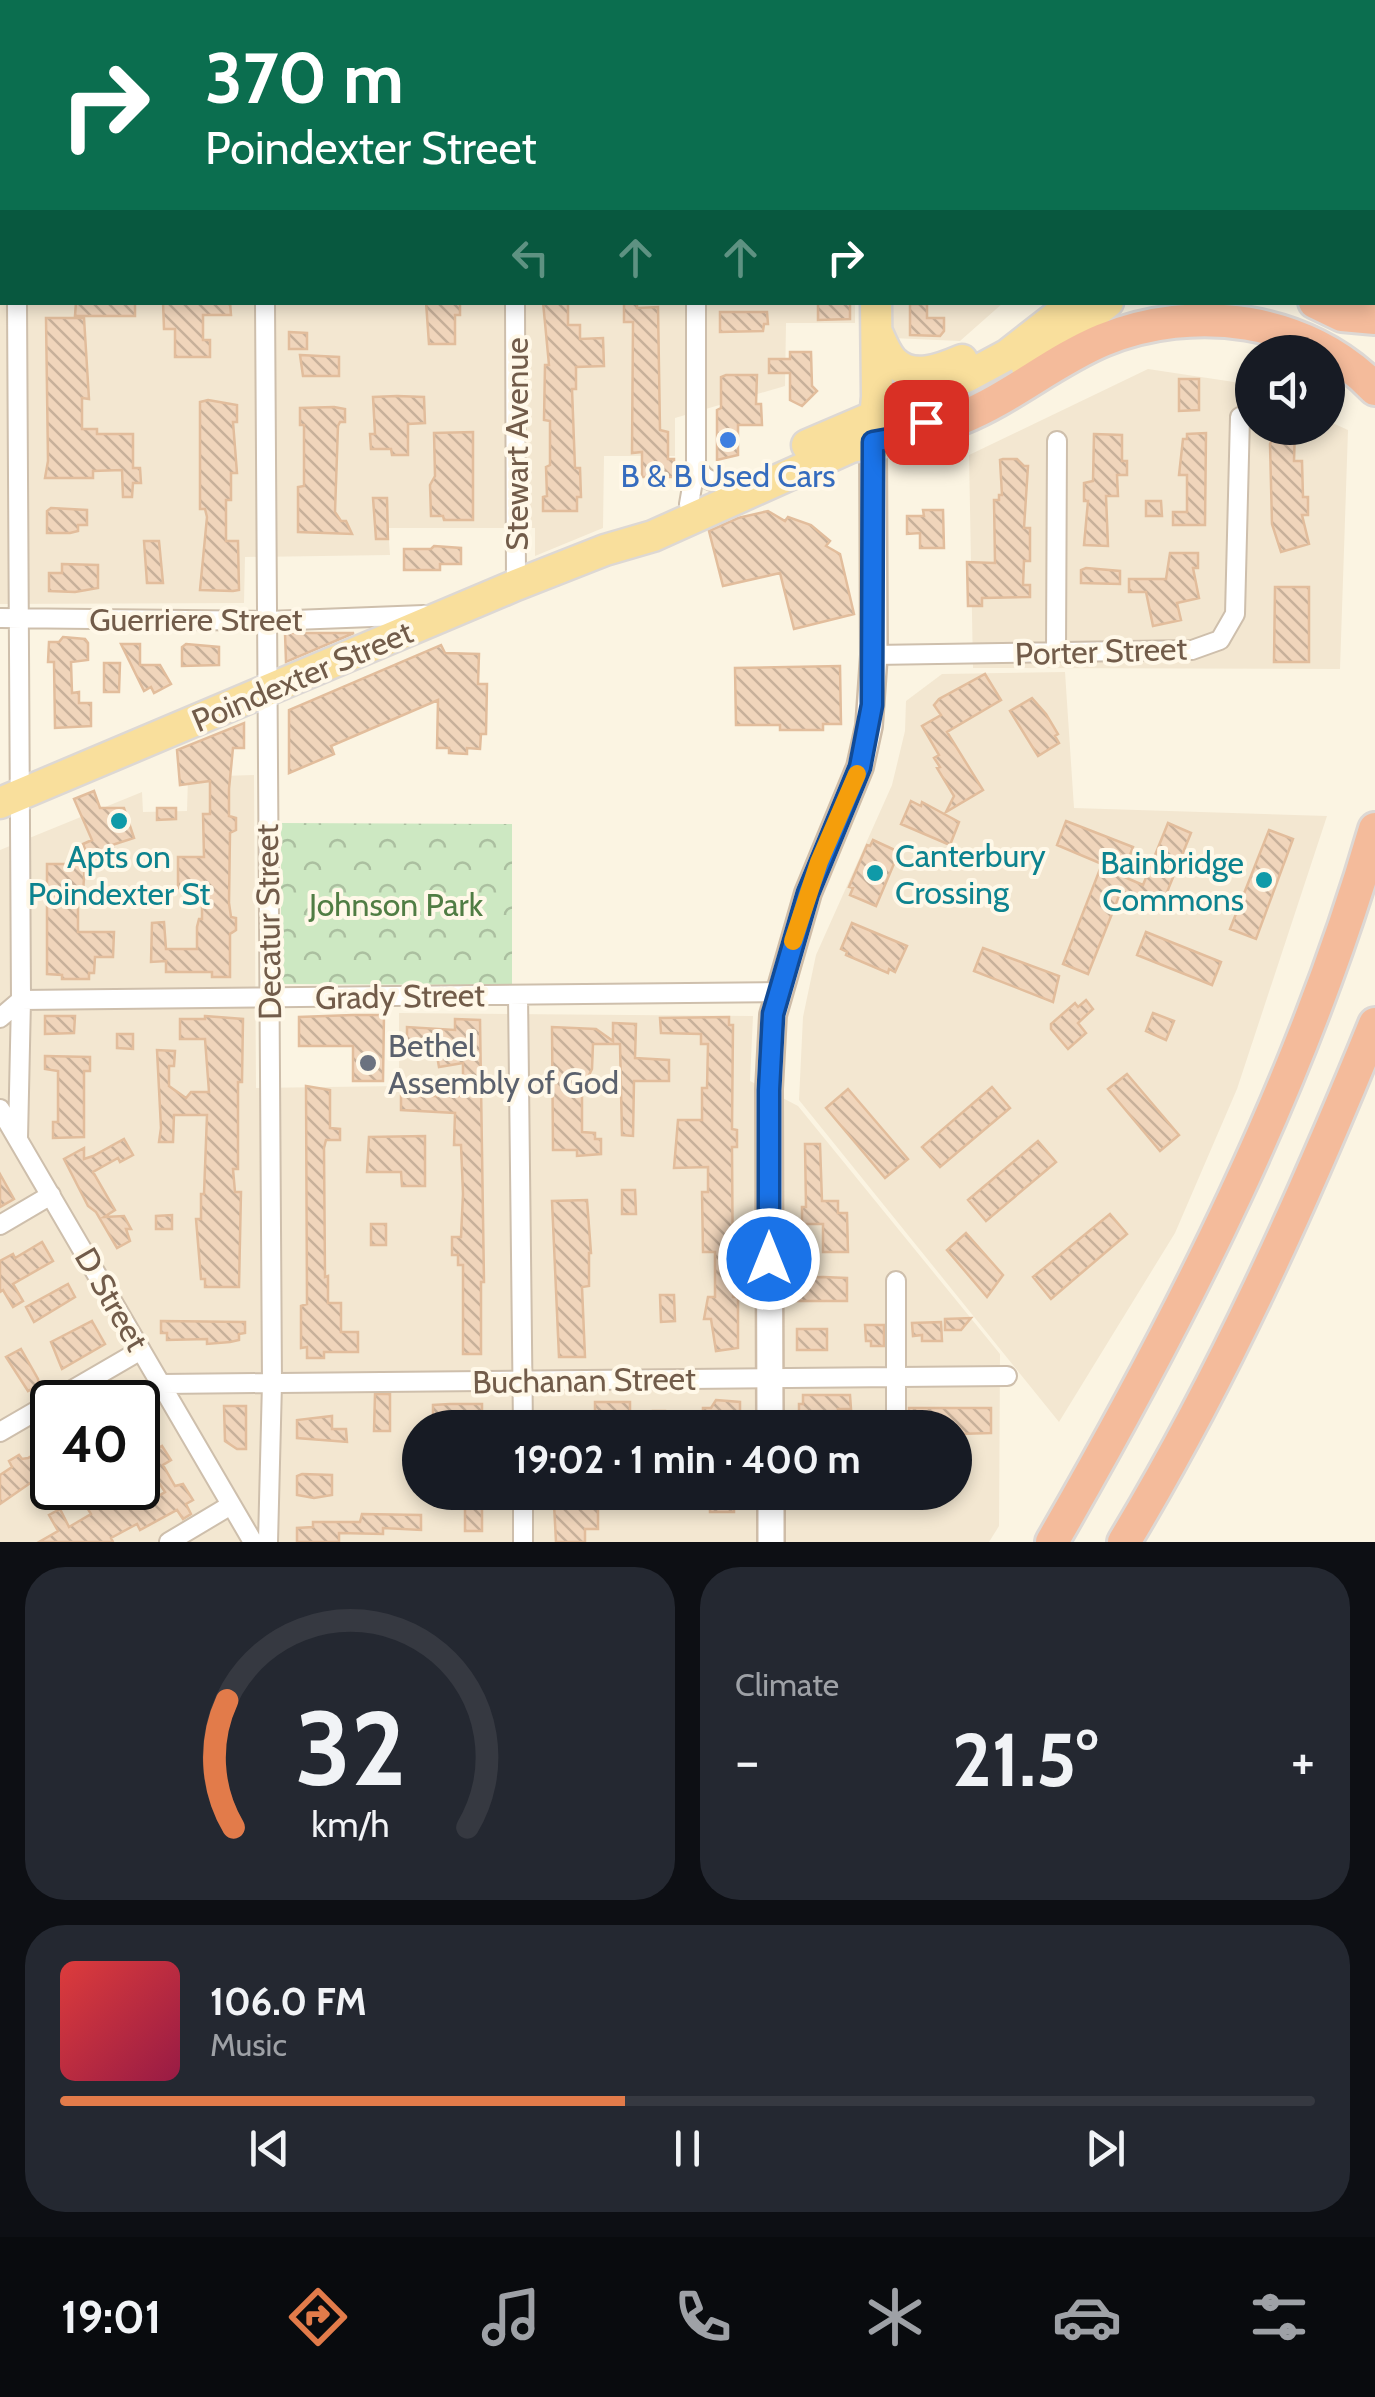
<!DOCTYPE html>
<html lang="en">
<head>
<meta charset="utf-8">
<style>
	:root { --surface:#171b24; --page:#242831; --text:#f1f3f6; --muted:#9ea1a6; --line:#363941; --accent:#e27b4a }
	body { margin:0; font-family:Cabin,sans-serif; background:var(--page); color:var(--text); height:100vh; display:flex; flex-direction:column; font-size:38px; white-space:nowrap }
	* { box-sizing:border-box; margin:0 }
	p { font-size:32px; color:var(--muted) }
	.icon { flex:none; width:55px; height:55px; fill:none; stroke:currentColor; stroke-width:2; stroke-linecap:round; stroke-linejoin:round }
	.map { position:relative; height:1542px; overflow:hidden }
	.side { display:flex; flex-direction:column; gap:25px; padding:25px; background:#0d0f14; flex:1 }
	.side>* { flex:none }
	.banner { position:absolute; left:0px; top:0px; width:1375px; height:305px; box-shadow:0 5px 15px #0003; background:#0b6e4f; color:#fff; overflow:hidden }
	.buttons { position:absolute; left:1235px; top:335px; display:grid; gap:20px }
	.buttons a { display:grid; place-items:center; width:110px; height:110px; border-radius:50%; background:var(--surface); box-shadow:0 5px 15px #0003; font-size:50px }
	.speed { position:absolute; left:30px; top:1380px; display:flex; gap:20px; font-size:50px; font-weight:700; text-align:center }
	.speed>* { display:grid; place-content:center; width:130px; height:130px; border-radius:50%; background:var(--surface); box-shadow:0 5px 15px #0003; line-height:1 }
	.speed .limit { border:5px solid #111; border-radius:15px; background:#fff; color:#111 }
	.pin { position:absolute; display:grid; place-items:center; width:85px; height:85px; color:#fff; margin:-42px; border-radius:20px; box-shadow:0 5px 15px #0006 }
	.me { position:absolute; width:110px; margin:-55px; rotate:0deg; stroke-linejoin:round; filter:drop-shadow(0 0 8px #0008) }
	.turn { display:flex; align-items:center; gap:35px; height:210px; padding:0 40px; font-size:45px }
	.turn .icon { width:130px; height:130px; stroke-width:2.5 }
	.turn b { display:block; font-size:70px; line-height:85px }
	.lanes { display:flex; align-items:center; height:95px; padding:0 40px; background:#0003; justify-content:center; gap:50px; direction:ltr }
	.lanes .off { opacity:.35 }
	.big { font-size:75px; font-weight:800; line-height:1.1 }
	.side .tile { flex:1; display:flex; flex-direction:column; justify-content:center; gap:15px; min-width:0; padding:0 35px; border-radius:40px; background:var(--page) }
	.side .dial { align-items:center; gap:0 }
	.dial svg { height:260px; overflow:visible; fill:none; stroke:var(--line); stroke-width:7; stroke-linecap:round; text-anchor:middle }
	.dial text { fill:var(--text); stroke:none }
	.song { display:flex; align-items:center; gap:30px }
	.cover { width:120px; height:120px; border-radius:15px; background:linear-gradient(135deg,hsl(0 70% 55%),hsl(340 70% 35%)) }
	.played { height:10px; border-radius:5px; background:linear-gradient(90deg,var(--accent) 45%,var(--line) 45%) }
	.keys { display:flex; justify-content:space-around; direction:ltr }
	.heat { display:flex; justify-content:space-between; align-items:center; font-size:55px; direction:ltr }
	.side .tiles { flex:1; display:grid; gap:25px; grid-template-columns:1fr 1fr }
	.tile:last-child { grid-column:span 2 }
	.trip { position:absolute; left:402px; top:1410px; width:570px; height:100px; border-radius:50px; background:var(--surface); box-shadow:0 5px 15px #0003; font-weight:800; line-height:100px; text-align:center }
	.tabs { display:flex; height:160px; justify-content:space-around; align-items:center; background:#090b0e; color:var(--muted) }
	.tabs .icon { width:70px; height:70px }
	.tabs .on { color:var(--accent) }
	.tabs b { font-size:45px; color:var(--text) }
	.map>svg:first-child { display:block }
</style>
</head>
<body>
<div class="map">
<svg width="1375" height="1542" viewBox="0 0 1375 1542">
	<defs>
		<pattern id="forest-crowns" width="20" height="18" patternUnits="userSpaceOnUse" patternTransform="scale(2.5)"><rect width="20" height="18" fill="#cde8c2"/><path d="M2 6a3 3 0 1 1 6 0M12 15a3 3 0 1 1 6 0" fill="none" stroke="#abbfa0"/></pattern>
		<pattern id="building-back-hatch" width="6" height="6" patternUnits="userSpaceOnUse" patternTransform="scale(2.5)"><rect width="6" height="6" fill="#f0d5bb"/><path d="M-1 5l2 2M0 0l6 6M5-1l2 2" fill="none" stroke="#c7b09a"/></pattern>
	</defs>
	<rect width="100%" height="100%" fill="#fbf4e2"/>
	<!-- residential -->
	<path fill="#f3e7d1" fill-rule="evenodd" d="M0,0L782,2H2V302H855V323H786L785,386L675,418V456H604L603,528L535,556V528H388L390,555L245,557L244,603L0,604Z
		M891,303H1003L960,341L892,338Z
		M1148,369L1234,382L1252,390V428H1328V421L1348,430L1340,669L973,668L969,455Z
		M1065,672L1074,808L1327,816L1237,1089L1175,1233L1059,1422L799,1100L803,1017L816,955L892,785L905,731L906,701L942,674Z
		M254,775L256,1088L399,1086V1013L753,1016L750,1081L798,1106L1000,1354L999,1526L989,1542H0V850L142,792L143,812L187,811L188,777ZM52,1402H138V1488H52ZM420,1428H955V1492H420Z"/>
	<!-- forest -->
	<path fill="url(#forest-crowns)" d="M281,823L512,824V985L281,984Z"/>
	<!-- building -->
	<path fill="url(#building-back-hatch)" stroke="#e2bd9c" stroke-width="2.5" d="M76,302H135V316H75Z
		M163,302H230L231,315H203V340H210V357H175V329H164Z
		M426,302H460V315H455V344H429Z
		M543,302H568V325H580V339L603,338L604,366L576,367V389H572L575,468H580L581,497H577V511H543V497L547,496L546,467L550,465V421L544,420L545,365H549Z
		M624,302H637V308L658,307L660,430L668,432V459H674V477H642V452L632,453L633,322H624Z
		M818,302H850V319L818,320Z
		M910,304H927V318H944V331L940,336L910,335Z
		M720,312H767L768,324H764L763,331L720,332Z
		M46,318H84L89,399L82,398V429H97V434H133V468H140L141,483H133L132,497H123L122,470L93,471V478H45L48,461Z
		M289,332L307,333V349H289Z
		M790,352H811L812,386L817,391L802,406L790,400V373H769V359H790Z
		M300,355L339,357V376H303Z
		M726,375H757L756,404H761L762,425H738V455L717,460V410L721,408V377Z
		M1179,379H1199V410L1179,411Z
		M397,396L424,397L425,423L408,424V455H392L391,449H371L370,434H375L373,397Z
		M208,400L237,405V422H233L237,473H231V500H226V541H238L239,590L233,591L200,590L207,517L205,509H200V402Z
		M334,407L345,409V422H340L338,426L335,512L341,521H346L352,534L298,532V487L304,486V425H300V408Z
		M1277,428H1295L1294,461H1302L1303,497H1308V515H1302L1309,544L1281,552L1272,524L1270,444Z
		M473,432V520H444L443,516H431L430,485L435,476L434,433Z
		M1206,433L1205,525H1173V512H1187V475H1179L1183,439H1187V434Z
		M1094,434L1122,435V461H1127V475H1117L1118,496H1106L1108,546L1084,545L1088,501H1084V483L1093,481Z
		M1003,459H1017L1024,466H1028L1024,528H1030V561H1024L1023,585H1030V597L982,598V606H968L967,562L995,563L994,500H999V495H1002L1000,460Z
		M373,498H387L388,539H376Z
		M1146,501H1161L1162,516H1146Z
		M51,508L87,510V525H78V531L70,533H47V511Z
		M923,510H943L944,548H920V533L907,534V516H924Z
		M768,511L785,521L788,517L811,525L830,541L826,546L840,554L854,614L794,629L780,573L723,586L709,531L738,518Z
		M144,541H159L163,583H147Z
		M434,546L461,548V564H440V570H404V549H431Z
		M1170,553H1198V568H1193L1199,598L1177,603L1181,620L1153,626L1146,592H1129V579H1166Z
		M62,564L98,565V588L75,592L49,591V573H62Z
		M1086,568L1120,571V584L1081,583V570Z
		M1275,587H1309V662H1274Z
		M285,633H354L286,662Z
		M63,637L85,639L88,643V660L71,662L72,693L79,692V703H91V726L55,728L54,662H48L49,642H59Z
		M121,644H140V665H160L171,684L154,693L151,687L144,691Z
		M186,644L219,647V665L182,666V647Z
		M441,645L445,653L479,654L478,684H487L486,734H481L480,749L467,748V754L449,753V748H437L438,700L331,746L334,754L289,773V710Z
		M104,663H120L119,692H104Z
		M840,666L841,724H823V730H780V725H736L735,668Z
		M985,674L1001,700L947,732L983,790L946,812L954,796L937,768L940,767L934,758L939,755L922,726L941,715L934,705L939,699Z
		M1032,698L1046,714L1058,734L1055,736L1059,743L1038,756L1010,711Z
		M244,723V748H233L229,789V816L236,818V830L230,833L229,903L231,917L236,918V930L230,934V977H212V972H166V961L151,962L152,923L164,922L166,949H197V927L199,919H202V888H178V857H204L203,814H210V781L180,785L177,750Z
		M94,791L100,808H124L134,838L112,845L115,852L103,855L105,859H89L83,844L92,840L74,799Z
		M911,801L921,806L922,802L959,822L950,845L901,824Z
		M157,808H176V819L157,820Z
		M1066,821L1133,847L1122,876L1143,885L1168,823L1191,833L1161,907L1121,891L1088,974L1063,964L1102,864L1057,845Z
		M1269,830L1293,839L1256,939L1230,929Z
		M873,840L899,852L876,906L850,895L853,888L849,887L867,845L870,846Z
		M47,864H85L82,906H78V932H114L113,957H95L94,973H89V979H62V975L47,974Z
		M852,923L907,946L895,972L889,969L888,973L846,955L847,952L841,949Z
		M1146,932L1221,962L1212,985L1137,955Z
		M983,948L1059,976L1053,1002L974,971Z
		M1086,1000L1093,1009L1078,1023L1086,1033L1068,1049L1051,1029V1024L1075,1003L1078,1007Z
		M1153,1013L1174,1021L1166,1040L1146,1031Z
		M353,1015H384L383,1081H353V1046H299V1017Z
		M45,1016H75L74,1033L45,1034Z
		M205,1016L243,1019L242,1082H238V1169H233L235,1192H241L239,1287H205V1279H201L196,1219H201V1194H204L207,1115H174L173,1142H159L161,1128L157,1050L175,1051L174,1066H169V1086L186,1098L191,1092H209L205,1039H180V1019H205Z
		M729,1017V1025H733L732,1129L737,1130V1147H732L733,1297H738V1348L716,1351L711,1319H704L708,1297H715V1252H703L702,1192H708V1167L674,1168L678,1120H702V1088H707L708,1044H701V1034L661,1033L660,1018Z
		M455,1019L480,1020L484,1282H481V1354H463V1265H458V1255H452V1237H461L463,1194L461,1145H454L455,1113L401,1110V1096H463V1063L439,1067L435,1044H407V1027L455,1030Z
		M613,1023L636,1024L635,1058L669,1060V1081H634L633,1136L622,1135L620,1044H593L592,1069L587,1079H582V1132L595,1133V1139H601V1154L577,1156V1150H553L552,1027L596,1029L613,1041Z
		M117,1034H133V1049L117,1048Z
		M45,1056L90,1057V1071H84V1137L53,1138V1122H58V1071L45,1069Z
		M1127,1074L1179,1135L1160,1151L1108,1089Z
		M306,1086L330,1090V1128L340,1129V1140H326L324,1148L325,1277L328,1276V1303H341V1332H358V1352H324V1358H307V1347L301,1348V1306L307,1304Z
		M992,1087L1010,1108L940,1167L922,1147Z
		M848,1089L908,1159L885,1178L826,1108Z
		M425,1136V1186H402L401,1172H367L369,1137Z
		M124,1139L133,1155L120,1162L118,1158L93,1172L115,1210L104,1217L124,1216L131,1229H126L130,1241L117,1248L96,1212L88,1206L64,1159L84,1148V1159L93,1156Z
		M1038,1141L1056,1162L986,1221L968,1200Z
		M805,1144H820L822,1201H838V1213H847L848,1252H823V1224H802V1207H806Z
		M0,1174L14,1199L0,1207Z
		M622,1190H635L636,1214H622Z
		M587,1200L591,1253H589V1286L582,1287L585,1357H559L552,1201Z
		M1110,1214L1127,1234L1051,1299L1033,1277Z
		M172,1215V1229H156V1216Z
		M371,1224H386V1245H371Z
		M966,1233L1003,1275L987,1297L947,1250Z
		M42,1242L53,1261L13,1284L23,1301L13,1307L3,1290L0,1292V1261L13,1254L15,1258Z
		M823,1277L847,1278V1301H796V1278Z
		M68,1284L75,1297L34,1322L26,1307Z
		M660,1295H674L675,1321L661,1322Z
		M971,1318L961,1330H945V1319Z
		M92,1321L105,1344L62,1369L51,1342Z
		M161,1321L245,1322V1333L239,1334V1340L230,1342L207,1344V1339L167,1340V1333H161Z
		M941,1322L942,1341H922V1335L913,1336L912,1323Z
		M865,1325H884V1346H871V1341H866Z
		M797,1329H827V1350H797Z
		M21,1349L38,1379L39,1385L28,1391L6,1357Z
		M375,1394H390V1431H374Z
		M803,1395H850L851,1409H838V1421H803L799,1420V1404H803Z
		M716,1400L740,1402V1420H703V1408H711Z
		M595,1402H630V1420H595Z
		M450,1404H482V1421H433V1405Z
		M224,1406H246V1449H237L225,1441Z
		M909,1408H991V1433L958,1434V1428H909Z
		M653,1411H665V1426H653Z
		M332,1416V1429H346L347,1442L297,1438V1420Z
		M52,1444V1488H59L65,1496L54,1503L39,1477L0,1504V1475L12,1467L9,1461L19,1455L22,1459L28,1458Z
		M162,1446L171,1460L163,1465L175,1486L183,1484L193,1500L186,1504L191,1514L183,1519L177,1510L140,1530L137,1524L111,1538L113,1542H39L58,1531L49,1515L60,1509L69,1527L91,1514L79,1494L91,1488L102,1504L129,1490L138,1508L165,1492L152,1472L138,1477V1459Z
		M302,1474L332,1475V1495L314,1498L297,1495V1476Z
		M558,1492H598V1529H585V1542H556L554,1504H558Z
		M710,1492H734V1512H710Z
		M465,1504L482,1505V1531H465Z
		M362,1514L421,1515V1530L383,1528V1534L339,1533V1542H297V1528L313,1527V1522H360Z"/>
	<g fill="none" stroke-linecap="round" stroke-linejoin="round">
		<defs>
			<path id="street" d="M17,0V2
				M263,0V2
				M515,0V2
				M696,0V2
				M1055,0V2
				M0,238H2
				M17,302L21,1000L18,1138
				M265,302L272,1383L268,1542
				M515,302L516,585
				M696,464C703,480 711,482 728,484
				M689,504L696,464V302
				M0,618L268,621L424,615
				M1056,652L1057,441
				M874,655L1192,650L1220,640L1235,614L1240,417
				M518,995L523,1428
				M21,1000L780,992
				M0,1018L21,1000
				M0,1109L253,1542
				M0,1225L51,1195
				M896,1281V1428
				M162,1384L1007,1376
				M0,1432L141,1350
				M523,1492V1542
				M169,1542L231,1505"/>
			<path id="secondary" d="M770,1428L769,1089L773,1015L808,893L860,767L869,726L874,655L873,442
				M771,1492V1542"/>
			<path id="primary" d="M874,0V2
				M1372,12L1375,9
				M877,332C881,341 886,354 893,361C912,381 941,369 962,360
				M1027,367L1108,302
				M874,429L877,397L876,302
				M807,445L966,377L1007,355L1075,302
				M0,803L516,585L605,550L653,536L851,447L895,439L917,427"/>
			<path id="highway" d="M1205,0L1206,2
				M1372,43L1375,40
				M1315,302L1342,315L1375,318
				M895,439C917,432 940,426 961,418C1011,398 1053,361 1103,340C1193,303 1307,317 1375,389
				M1052,1542C1183,1315 1302,1082 1375,829
				M1124,1542C1224,1376 1302,1203 1375,1024"/>
		</defs>
		<!-- street casing -->
		<use href="#street" stroke="#cebfac" stroke-width="22"/>
		<!-- secondary casing -->
		<use href="#secondary" stroke="#cfbda8" stroke-width="30"/>
		<!-- primary casing -->
		<use href="#primary" stroke="#ddd8d4" stroke-width="35"/>
		<!-- highway casing -->
		<use href="#highway" stroke="#ddd8d4" stroke-width="38"/>
		<!-- street -->
		<use href="#street" stroke="#fff" stroke-width="18"/>
		<!-- secondary -->
		<use href="#secondary" stroke="#fff" stroke-width="25"/>
		<!-- primary -->
		<use href="#primary" stroke="#f9df9c" stroke-width="30"/>
		<!-- highway -->
		<use href="#highway" stroke="#f4bb9b" stroke-width="32"/>
	</g>
	<g fill="none" stroke-linecap="round" stroke-linejoin="round">
		<defs>
			<path id="route" d="M769,1259V1090L773,1014L808,893L860,767L872,705L873,442L895,438L926,422"/>
		</defs>
		<!-- route casing -->
		<use href="#route" stroke="#114b97" stroke-width="25"/>
		<!-- route -->
		<use href="#route" stroke="#1a73e8" stroke-width="18"/>
		<!-- slow -->
		<path stroke="#f59e0b" stroke-width="18" d="M793,941L819,862L857,774"/>
	</g>
	<!-- markers -->
	<circle fill="#3f7fe0" stroke="#fff8e8" stroke-width="4" cx="728" cy="440" r="10"/>
	<g fill="#0f9aa8" stroke="#fff8e8" stroke-width="4">
		<circle cx="119" cy="821" r="10"/>
		<circle cx="875" cy="873" r="10"/>
		<circle cx="1264" cy="880" r="10"/>
	</g>
	<circle fill="#6b7280" stroke="#fff8e8" stroke-width="4" cx="368" cy="1063" r="10"/>
	<g text-anchor="middle" dominant-baseline="central" stroke-width="8" stroke-linejoin="round" paint-order="stroke">
		<!-- street labels -->
		<g font-size="32" fill="#725c4a" stroke="#fff8e8">
			<text transform="translate(516 444) rotate(-90)">Stewart Avenue</text>
			<text x="196" y="619">Guerriere Street</text>
			<text transform="translate(1101 651) rotate(-2)">Porter Street</text>
			<text transform="translate(302 676) rotate(-23)">Poindexter Street</text>
			<text transform="translate(268 922) rotate(-91)">Decatur Street</text>
			<text transform="translate(400 996) rotate(-1)">Grady Street</text>
			<text transform="translate(112 1299) rotate(60)">D Street</text>
			<text transform="translate(584 1380) rotate(-1)">Buchanan Street</text>
		</g>
		<!-- shop labels -->
		<g font-size="32" fill="#366cbe" stroke="#fff8e8">
			<text x="728" y="475">B &amp; B Used Cars</text>
		</g>
		<!-- culture labels -->
		<g font-size="32" fill="#0d838f" stroke="#fff8e8" text-anchor="start">
			<text x="895" y="855">Canterbury<tspan x="895" dy="37">Crossing</tspan></text>
			<text x="119" y="856" text-anchor="middle">Apts on<tspan x="119" dy="37">Poindexter St</tspan></text>
			<text x="1244" y="862" text-anchor="end">Bainbridge<tspan x="1244" dy="37">Commons</tspan></text>
		</g>
		<!-- park labels -->
		<g font-size="32" fill="#507d44" stroke="#fff8e8">
			<text x="396" y="904">Johnson Park</text>
		</g>
		<!-- worship labels -->
		<g font-size="32" fill="#5b616d" stroke="#fff8e8" text-anchor="start">
			<text x="388" y="1045">Bethel<tspan x="388" dy="37">Assembly of God</tspan></text>
		</g>
	</g>
</svg>
<div class="buttons">
<a><svg class="icon" aria-label="sound" viewBox="0 0 24 24"><path d="M4 9h4l5-4v14l-5-4H4zM17 9q2 3 0 6"/></svg></a>
</div>
<div class="speed"><div class="limit">40</div></div>
<div class="pin" style="left:926px;top:422px;background:#d93025"><svg class="icon" aria-label="arrive" viewBox="0 0 24 24"><path d="M6 21V4h12l-3 4 3 4H6"/></svg></div>
<svg class="me" style="left:769px;top:1259px" viewBox="-20 -20 40 40"><circle r="17" fill="#1a73e8" stroke="#fff" stroke-width="3"/><path d="M0-11L8 9 0 5-8 9z" fill="#fff"/></svg>
<div class="trip">19:02 · 1 min · 400 m</div>
<div class="banner">
<div class="turn"><svg class="icon" aria-label="right" viewBox="0 0 24 24"><path d="M7 20v-9h11M14 6l5 5-5 5"/></svg><div><b>370 m</b>Poindexter Street</div></div>
<div class="lanes"><svg class="icon off" aria-label="left" viewBox="0 0 24 24"><path d="M17 20v-9H6M10 6l-5 5 5 5"/></svg><svg class="icon off" aria-label="ahead" viewBox="0 0 24 24"><path d="M12 20V5M6 11l6-6 6 6"/></svg><svg class="icon off" aria-label="ahead" viewBox="0 0 24 24"><path d="M12 20V5M6 11l6-6 6 6"/></svg><svg class="icon" aria-label="right" viewBox="0 0 24 24"><path d="M7 20v-9h11M14 6l5 5-5 5"/></svg></div>
</div>
</div>
<section class="side">
<div class="tiles">
<div class="tile dial"><svg viewBox="0 0 100 80">
<path d="M14 69A42 42 0 1 1 86 69"/>
<path d="M14 69A42 42 0 0 1 12 30" stroke="#e27b4a"/>
<text x="50" y="56" font-size="32" font-weight="700">32</text>
<text x="50" y="72" font-size="11">km/h</text>
</svg></div>
<div class="tile"><p>Climate</p>
<div class="heat"><a>−</a><b class="big">21.5°</b><a>+</a></div>
</div>
<div class="tile">
<div class="song"><i class="cover"></i><div><b>106.0 FM</b><p>Music</p></div></div>
<div class="played"></div>
<div class="keys"><svg class="icon" aria-label="previous" viewBox="0 0 24 24"><path d="M18 5L8 12l10 7zM5 5v14"/></svg><svg class="icon" aria-label="pause" viewBox="0 0 24 24"><path d="M8 5v14M16 5v14"/></svg><svg class="icon" aria-label="next" viewBox="0 0 24 24"><path d="M6 5l10 7-10 7zM19 5v14"/></svg></div>
</div>
</div>
</section>
<nav class="tabs">
<b>19:01</b>
<svg class="icon on" aria-label="directions" viewBox="0 0 24 24"><path d="M12 3l9 9-9 9-9-9zM9 14v-3h6M13 9l2 2-2 2"/></svg>
<svg class="icon" aria-label="music" viewBox="0 0 24 24"><path d="M9 18V5l10-2v13"/><circle cx="6" cy="18" r="3"/><circle cx="16" cy="16" r="3"/></svg>
<svg class="icon" aria-label="phone" viewBox="0 0 24 24"><path d="M5 4h4l2 5-3 2q2 4 5 5l2-3 5 2v4C11 20 4 13 5 4z"/></svg>
<svg class="icon" aria-label="climate" viewBox="0 0 24 24"><path d="M12 3v18M4 7l16 10M4 17L20 7"/></svg>
<svg class="icon" aria-label="car" viewBox="0 0 24 24"><path d="M5 17H2v-5l4-1 3-4h7l3 4 3 1v5h-3M9 17h6M6 11h13"/><circle cx="7" cy="17" r="2"/><circle cx="17" cy="17" r="2"/></svg>
<svg class="icon" aria-label="filters" viewBox="0 0 24 24"><path d="M4 7h16M4 17h16"/><circle cx="9" cy="7" r="2"/><circle cx="15" cy="17" r="2"/></svg>
</nav>
</body>
</html>
